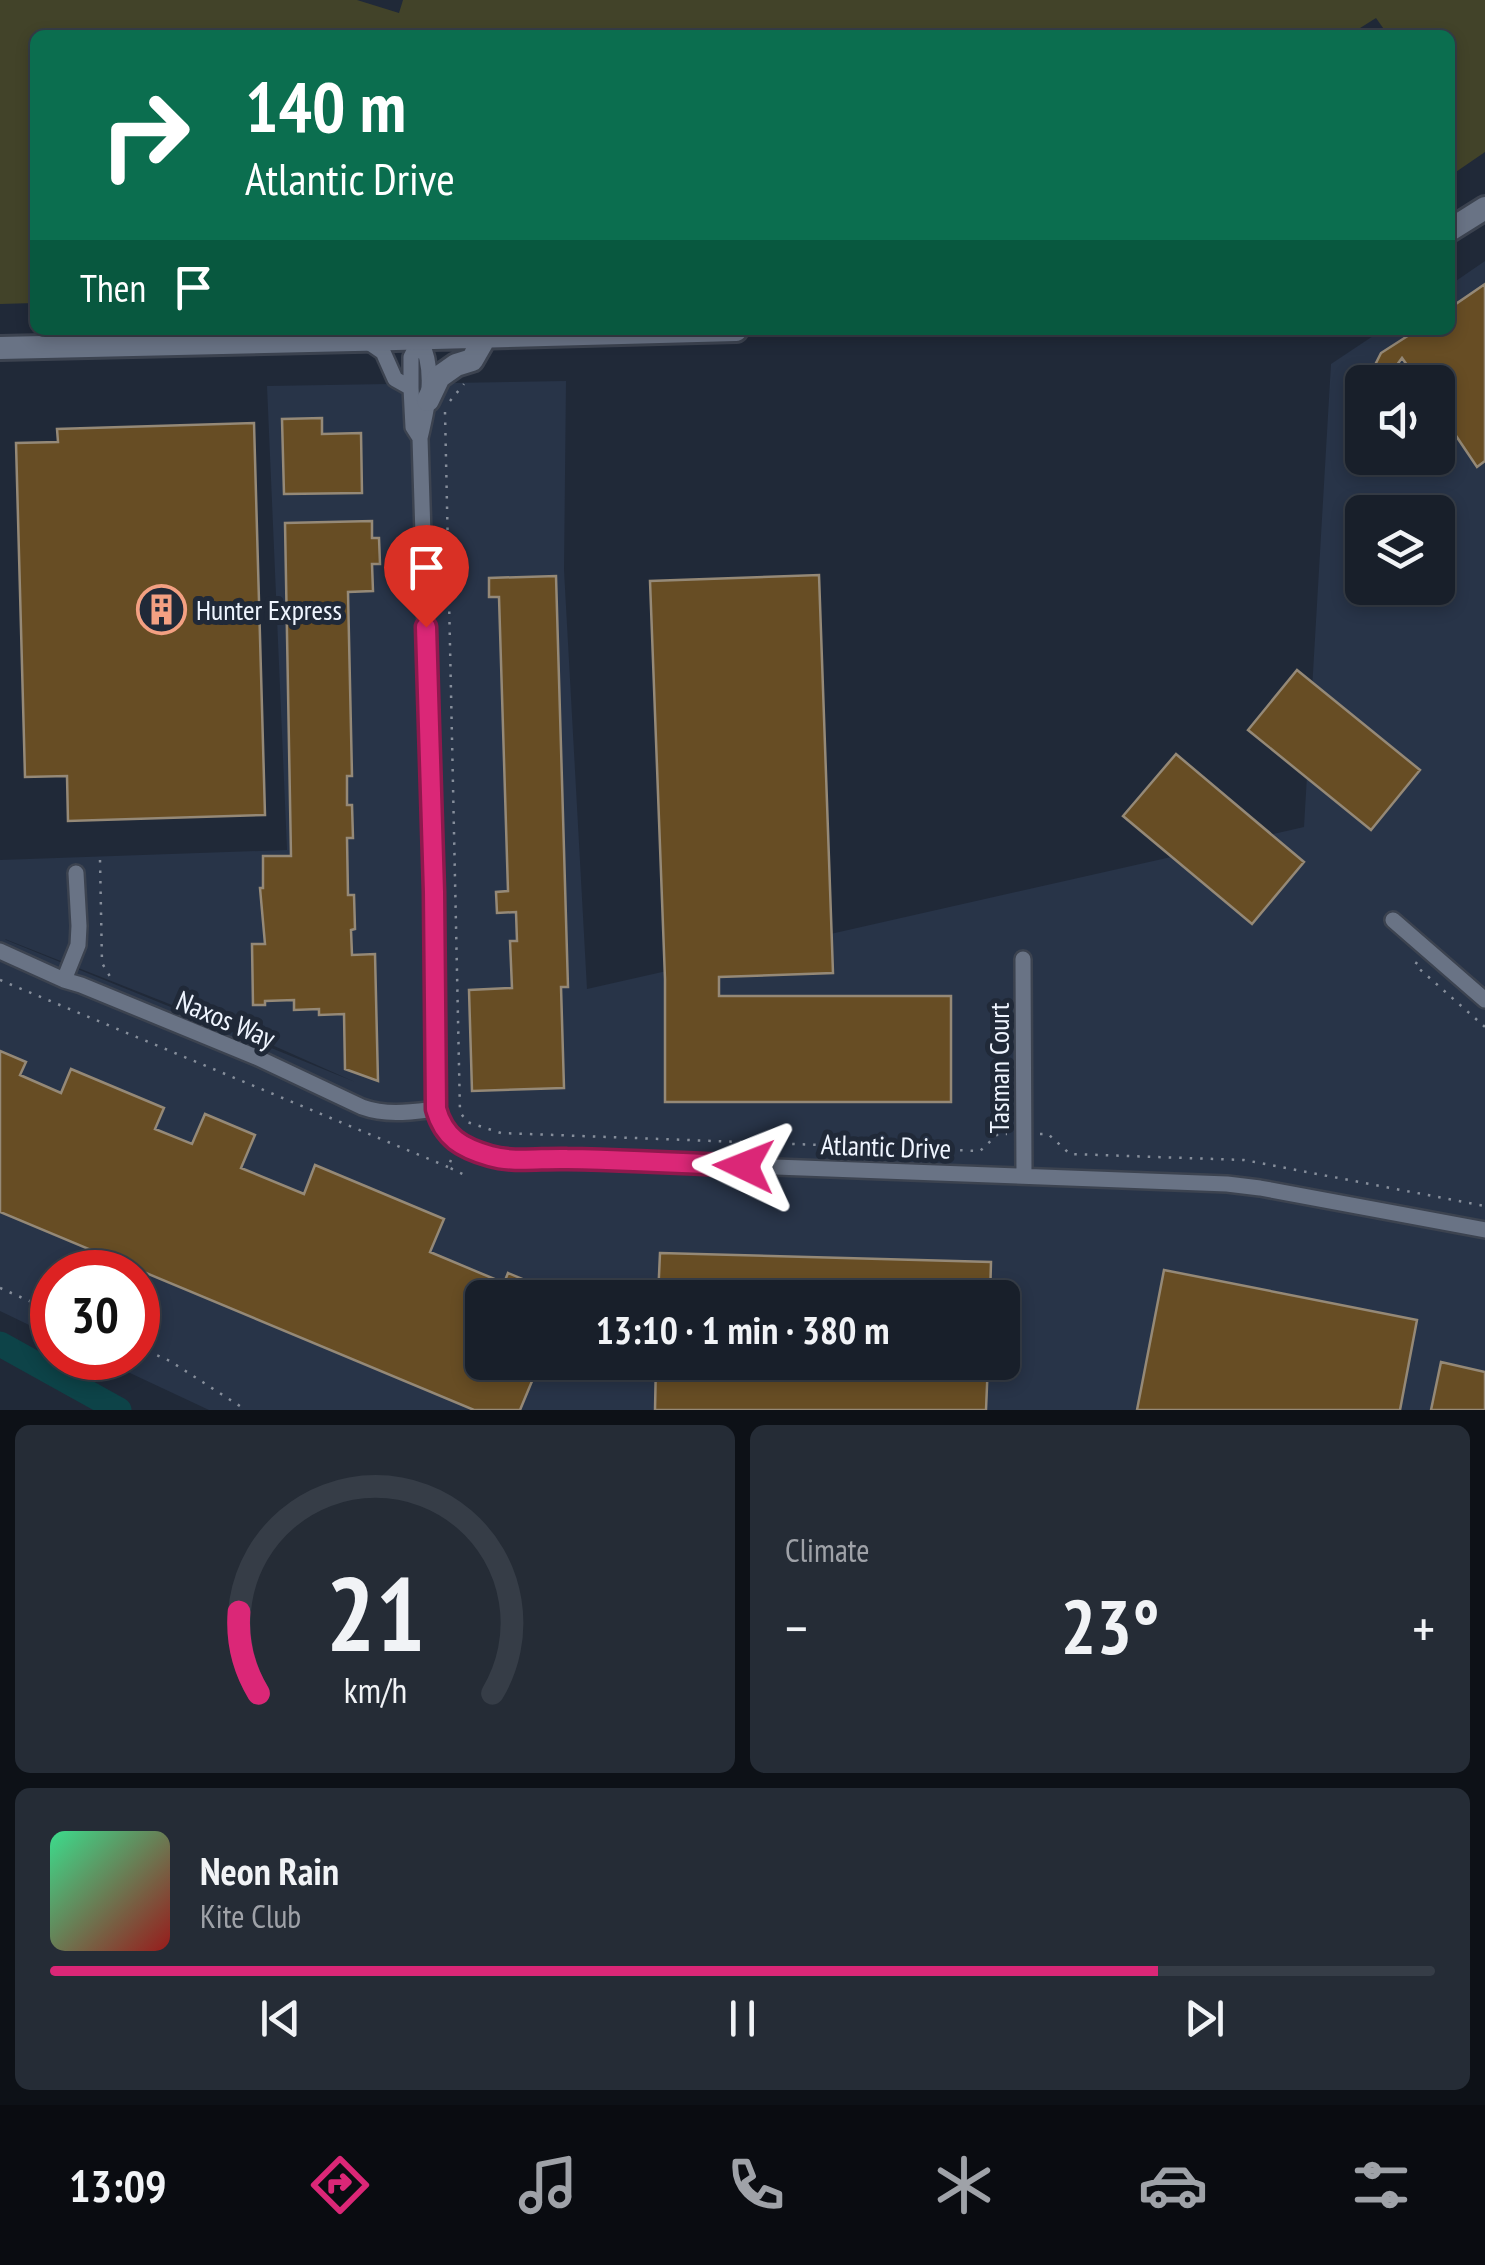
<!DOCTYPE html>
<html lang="en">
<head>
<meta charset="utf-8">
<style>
	:root { --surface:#181f2a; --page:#252c36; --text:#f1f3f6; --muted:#9fa2a8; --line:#363d47; --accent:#db2777 }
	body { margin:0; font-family:"PT Sans Narrow",sans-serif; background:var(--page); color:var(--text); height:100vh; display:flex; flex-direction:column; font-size:38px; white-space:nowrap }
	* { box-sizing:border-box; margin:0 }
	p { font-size:32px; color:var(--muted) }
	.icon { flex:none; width:55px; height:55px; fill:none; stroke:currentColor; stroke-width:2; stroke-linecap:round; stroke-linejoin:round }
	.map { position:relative; height:1410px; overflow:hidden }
	.sheet { display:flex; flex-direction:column; gap:15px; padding:15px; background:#0d1117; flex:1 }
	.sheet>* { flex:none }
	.top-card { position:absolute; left:30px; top:30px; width:1425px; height:305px; border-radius:15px; box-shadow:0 5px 15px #0003,0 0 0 2px var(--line); background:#0b6e4f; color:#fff; overflow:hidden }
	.fabs { position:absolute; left:1345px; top:365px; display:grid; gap:20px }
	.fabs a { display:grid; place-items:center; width:110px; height:110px; border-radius:15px; background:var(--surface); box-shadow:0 5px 15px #0003,0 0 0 2px var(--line); font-size:50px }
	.speed { position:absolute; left:30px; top:1250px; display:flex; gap:20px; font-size:50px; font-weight:700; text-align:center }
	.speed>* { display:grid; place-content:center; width:130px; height:130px; border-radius:50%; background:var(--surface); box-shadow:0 5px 15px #0003,0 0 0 2px var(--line); line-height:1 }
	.speed .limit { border:15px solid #d22; background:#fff; color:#111 }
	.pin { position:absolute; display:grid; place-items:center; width:85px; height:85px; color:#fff; margin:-102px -42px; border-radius:50% 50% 50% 0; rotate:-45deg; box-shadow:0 0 10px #0007 }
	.pin .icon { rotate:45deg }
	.me { position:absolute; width:110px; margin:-55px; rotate:272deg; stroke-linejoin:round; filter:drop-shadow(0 0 8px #0008) }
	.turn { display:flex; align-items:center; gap:35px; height:210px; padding:0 50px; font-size:45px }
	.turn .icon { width:130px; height:130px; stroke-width:2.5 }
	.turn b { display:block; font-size:70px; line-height:85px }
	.then { display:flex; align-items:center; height:95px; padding:0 50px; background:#0003; gap:20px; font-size:38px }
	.big { font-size:75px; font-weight:700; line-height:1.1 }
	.sheet .tile { flex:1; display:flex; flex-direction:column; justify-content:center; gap:15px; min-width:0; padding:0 35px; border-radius:15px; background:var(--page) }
	.sheet .dial { align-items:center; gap:0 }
	.dial svg { height:260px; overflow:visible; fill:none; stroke:var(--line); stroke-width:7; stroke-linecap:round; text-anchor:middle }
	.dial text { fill:var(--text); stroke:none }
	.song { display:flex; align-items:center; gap:30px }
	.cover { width:120px; height:120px; border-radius:15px; background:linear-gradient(135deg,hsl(150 70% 55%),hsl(0 70% 35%)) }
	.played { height:10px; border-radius:5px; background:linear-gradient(90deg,var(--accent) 80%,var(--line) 80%) }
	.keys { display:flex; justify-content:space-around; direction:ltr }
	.heat { display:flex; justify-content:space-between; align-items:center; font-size:55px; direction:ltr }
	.sheet .tiles { flex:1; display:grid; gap:15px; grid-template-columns:1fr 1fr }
	.tile:last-child { grid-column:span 2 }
	.trip { position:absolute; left:465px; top:1280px; width:555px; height:100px; border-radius:15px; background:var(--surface); box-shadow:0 5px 15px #0003,0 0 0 2px var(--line); font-weight:700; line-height:100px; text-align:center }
	.tab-bar { display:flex; height:160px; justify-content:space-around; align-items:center; background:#0a0c11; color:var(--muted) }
	.tab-bar .icon { width:70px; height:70px }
	.tab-bar .selected { color:var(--accent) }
	.tab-bar b { font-size:45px; color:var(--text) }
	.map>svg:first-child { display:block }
</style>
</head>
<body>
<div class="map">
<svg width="1485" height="1410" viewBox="0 0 1485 1410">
	<rect width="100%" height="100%" fill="#202938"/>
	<!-- built -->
	<path fill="#283448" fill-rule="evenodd" d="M1485,261V1410H209L98,1358H138V1272H52V1336L0,1311V860L287,850L267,386L566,381L564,570L587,989L1304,827L1331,364L1382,330H1450V285ZM1362,382H1438V458H1362ZM1362,512H1438V588H1362ZM5,939L263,1041L355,1082L6,940ZM482,1298H1002V1362H482Z"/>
	<!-- green -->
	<path fill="#424329" d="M0,0H357L399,13L403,0H1485V152L1450,176V35H1388L1376,18L1349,35H35V303L0,304Z"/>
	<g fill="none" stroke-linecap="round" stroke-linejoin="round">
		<!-- river -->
		<path stroke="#0d4348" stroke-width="25" d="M0,1344L119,1410"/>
	</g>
	<!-- building -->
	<path fill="#674d24" stroke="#958977" stroke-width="2.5" d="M1485,284V461L1477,467L1438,409V382H1419L1402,358L1394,369L1389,373L1379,369L1376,363L1381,353L1417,330H1450V308Z
		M322,418V434L361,433L362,493L284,494L282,419Z
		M254,423L265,815L68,821L67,776L25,777L16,443L58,442L57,429Z
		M372,521V538H379L380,564H372L373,591L348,592L352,776H347V805H352L353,838H347L348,895H354L355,929L351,930L352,955L375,954L378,1081L345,1069L344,1014L319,1015V1009L294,1010V1000L265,1001V1005H253L252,944H265L260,888H263V856H291L285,523Z
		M819,575L833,973L719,977V996H951V1102H665V979L650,581Z
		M556,576L568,987H561L564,1088L472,1091L469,990L512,988L510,941H517L516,912L497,913L496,892L508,891L499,597H489V578Z
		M1297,670L1420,770L1371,830L1248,730Z
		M1176,754L1304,862L1252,924L1123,816Z
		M0,1051L26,1062L20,1075L61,1093L71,1069L164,1108L155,1129L192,1144L205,1114L255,1135L241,1168L304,1194L315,1165L444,1219L430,1252L504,1283L508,1273L566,1297L482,1298V1362H540L520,1410H474L0,1212Z
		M660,1253L991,1262L990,1298H658Z
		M1164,1270L1417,1320L1400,1410H1137Z
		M656,1362H988L986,1410H655Z
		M1441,1362L1485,1372V1410H1431Z"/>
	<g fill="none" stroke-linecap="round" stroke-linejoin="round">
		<defs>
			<path id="street" d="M364,339L383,352L395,379L411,388
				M420,339C436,371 428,404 420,438L434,892L436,1109C438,1117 440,1125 445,1132C468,1163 531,1159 566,1159L1227,1184L1260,1188L1485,1230
				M420,339L411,357V388L413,427L420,438
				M1393,920L1485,1000
				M0,951L64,980L81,985L256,1057L362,1107C387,1116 411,1112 436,1109
				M1023,959L1024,1176
				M64,980L78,945L79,926L76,873"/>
			<path id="secondary" d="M1450,230L1485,208
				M0,348C245,342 491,338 736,330
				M428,400L439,377L456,365L472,360L484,339"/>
		</defs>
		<!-- street casing -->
		<use href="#street" stroke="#3c4350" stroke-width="20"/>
		<!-- secondary casing -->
		<use href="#secondary" stroke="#3c4350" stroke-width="28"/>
		<!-- path -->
		<path stroke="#868e9b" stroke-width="2.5" stroke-dasharray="2.5 8" stroke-linecap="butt" d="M450,401L464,384
			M445,412L460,1112L467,1122L501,1133L980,1151L998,1134H1007
			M100,860L102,963L112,980
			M1417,962L1415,965L1485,1027
			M0,980L448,1167
			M1040,1134H1048L1070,1154L1244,1160L1485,1206
			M451,1160L448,1167L469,1177
			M0,1288L52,1311
			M138,1347L170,1361L246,1410"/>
		<!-- street -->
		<use href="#street" stroke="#697385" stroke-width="15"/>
		<!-- secondary -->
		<use href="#secondary" stroke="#697385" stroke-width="22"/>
	</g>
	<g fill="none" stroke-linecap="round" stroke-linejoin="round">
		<defs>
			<path id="route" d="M426,627L434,892L436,1109C444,1138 462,1148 490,1156C514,1163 542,1158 567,1159C626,1160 685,1163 744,1166"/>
		</defs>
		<!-- route casing -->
		<use href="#route" stroke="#8e194d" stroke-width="25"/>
		<!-- route -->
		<use href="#route" stroke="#db2777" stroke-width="18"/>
	</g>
	<!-- icons -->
	<defs>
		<symbol id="building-ring" viewBox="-11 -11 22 22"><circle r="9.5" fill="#202938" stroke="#f3a082" stroke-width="1.5"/><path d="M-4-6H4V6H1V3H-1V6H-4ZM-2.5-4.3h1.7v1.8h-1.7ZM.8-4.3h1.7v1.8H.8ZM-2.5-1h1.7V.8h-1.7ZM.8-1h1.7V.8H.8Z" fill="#f3a082"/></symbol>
	</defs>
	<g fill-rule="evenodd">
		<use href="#building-ring" x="134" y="582" width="55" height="55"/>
	</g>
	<g text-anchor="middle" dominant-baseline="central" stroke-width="10" stroke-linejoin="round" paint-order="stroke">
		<!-- poi labels -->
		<g font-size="28" fill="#eff5ff" stroke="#202938" text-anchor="start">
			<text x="196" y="609">Hunter Express</text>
		</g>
		<!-- street labels -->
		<g font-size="28" fill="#eff5ff" stroke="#202938">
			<text transform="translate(226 1019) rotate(23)">Naxos Way</text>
			<text transform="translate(998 1068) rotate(-90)">Tasman Court</text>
			<text transform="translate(886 1146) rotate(2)">Atlantic Drive</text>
		</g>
	</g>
</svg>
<div class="fabs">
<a><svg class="icon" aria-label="sound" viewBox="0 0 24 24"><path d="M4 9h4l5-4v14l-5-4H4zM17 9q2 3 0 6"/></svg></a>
<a><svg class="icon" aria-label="layers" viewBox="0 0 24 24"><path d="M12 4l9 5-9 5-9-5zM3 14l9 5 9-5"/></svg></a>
</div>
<div class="speed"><div class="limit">30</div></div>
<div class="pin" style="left:426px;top:627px;background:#d93025"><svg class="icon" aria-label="arrive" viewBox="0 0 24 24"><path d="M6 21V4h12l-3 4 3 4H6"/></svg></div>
<svg class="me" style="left:744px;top:1166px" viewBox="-20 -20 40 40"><path d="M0-17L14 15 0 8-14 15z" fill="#db2777" stroke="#fff" stroke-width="4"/></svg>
<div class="trip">13:10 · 1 min · 380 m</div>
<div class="top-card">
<div class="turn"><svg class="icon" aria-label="right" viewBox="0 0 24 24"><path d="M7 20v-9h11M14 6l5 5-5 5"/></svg><div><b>140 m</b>Atlantic Drive</div></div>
<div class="then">Then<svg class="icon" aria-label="arrive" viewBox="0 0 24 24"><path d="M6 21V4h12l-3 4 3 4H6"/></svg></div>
</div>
</div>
<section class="sheet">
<div class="tiles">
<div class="tile dial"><svg viewBox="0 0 100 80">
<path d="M14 69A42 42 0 1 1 86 69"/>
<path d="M14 69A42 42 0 0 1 8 44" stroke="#db2777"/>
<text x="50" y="56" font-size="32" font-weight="700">21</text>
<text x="50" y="72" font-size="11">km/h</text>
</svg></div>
<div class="tile"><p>Climate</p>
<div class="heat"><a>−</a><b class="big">23°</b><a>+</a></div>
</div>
<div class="tile">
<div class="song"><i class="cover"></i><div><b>Neon Rain</b><p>Kite Club</p></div></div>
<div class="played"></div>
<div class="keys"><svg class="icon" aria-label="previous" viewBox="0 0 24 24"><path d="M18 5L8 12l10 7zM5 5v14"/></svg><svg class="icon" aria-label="pause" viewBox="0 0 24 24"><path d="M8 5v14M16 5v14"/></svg><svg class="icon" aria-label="next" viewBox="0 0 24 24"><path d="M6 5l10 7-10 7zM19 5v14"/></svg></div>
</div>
</div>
</section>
<nav class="tab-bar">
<b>13:09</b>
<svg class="icon selected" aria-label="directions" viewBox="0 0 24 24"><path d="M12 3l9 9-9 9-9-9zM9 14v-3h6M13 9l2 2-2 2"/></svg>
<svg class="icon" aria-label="music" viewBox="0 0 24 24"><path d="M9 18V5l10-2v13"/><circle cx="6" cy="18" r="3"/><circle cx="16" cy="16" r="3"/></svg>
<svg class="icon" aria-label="phone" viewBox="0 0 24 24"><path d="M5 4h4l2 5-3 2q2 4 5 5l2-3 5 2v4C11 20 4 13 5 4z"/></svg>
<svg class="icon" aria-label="climate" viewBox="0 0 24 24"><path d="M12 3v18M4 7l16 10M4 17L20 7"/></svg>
<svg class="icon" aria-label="car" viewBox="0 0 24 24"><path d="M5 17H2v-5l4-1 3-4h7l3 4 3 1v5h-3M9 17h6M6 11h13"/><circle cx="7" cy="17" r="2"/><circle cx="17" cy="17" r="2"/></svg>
<svg class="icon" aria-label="filters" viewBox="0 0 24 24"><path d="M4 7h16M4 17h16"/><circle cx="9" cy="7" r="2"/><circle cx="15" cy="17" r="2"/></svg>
</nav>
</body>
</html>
